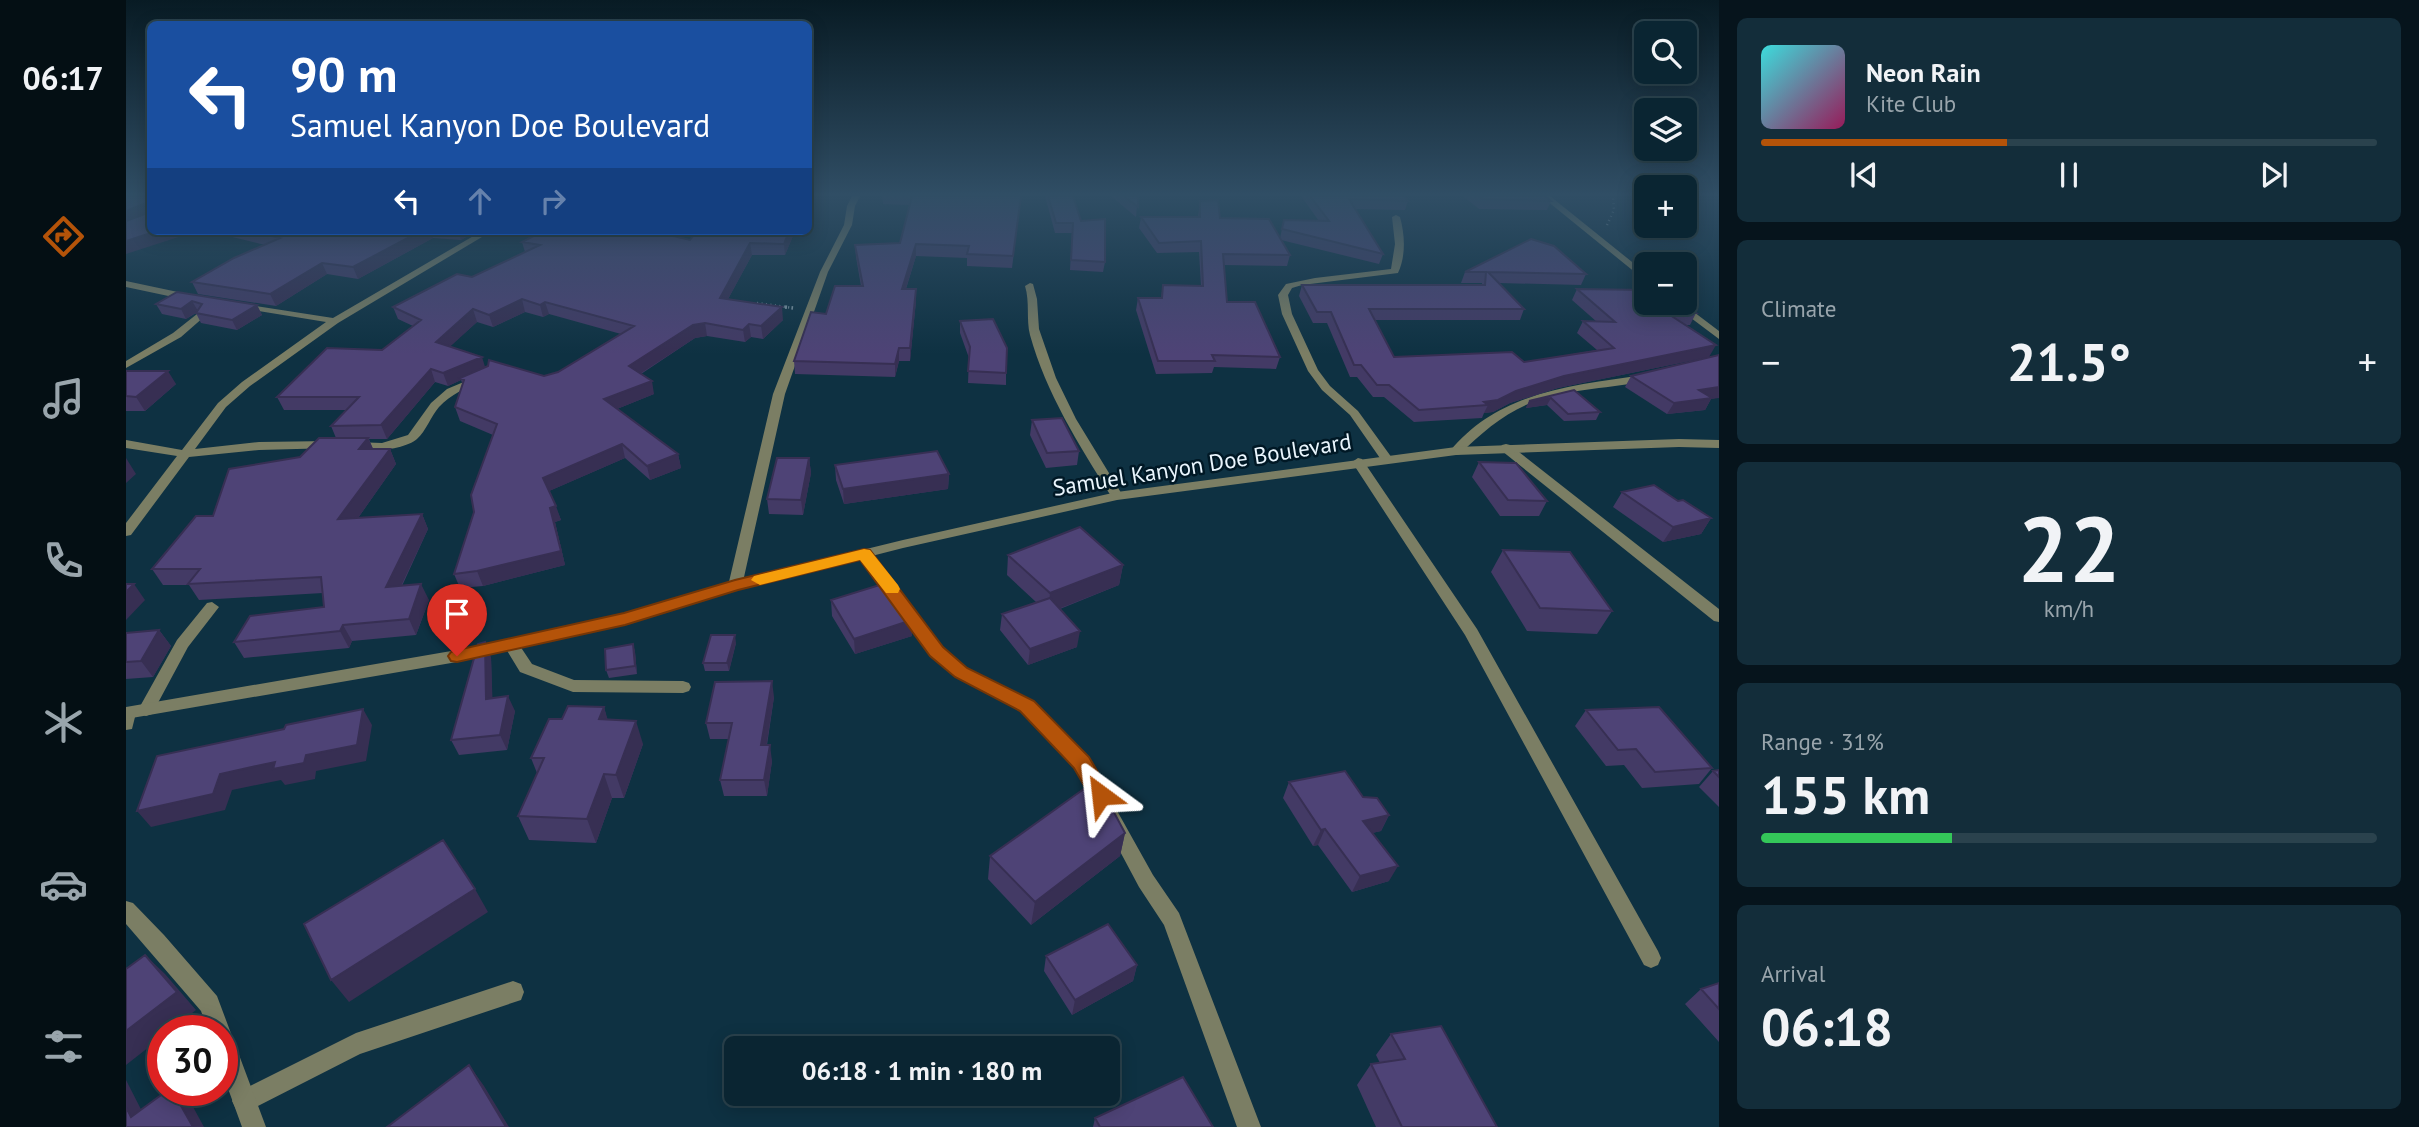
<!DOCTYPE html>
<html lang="en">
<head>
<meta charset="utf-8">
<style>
	:root { --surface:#0a2532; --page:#132d3a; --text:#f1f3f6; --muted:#99a5ac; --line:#2a424d; --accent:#b45309 }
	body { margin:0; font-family:"PT Sans",sans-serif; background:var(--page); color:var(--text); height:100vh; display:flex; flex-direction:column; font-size:26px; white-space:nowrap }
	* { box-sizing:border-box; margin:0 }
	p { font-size:23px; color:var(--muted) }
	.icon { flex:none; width:38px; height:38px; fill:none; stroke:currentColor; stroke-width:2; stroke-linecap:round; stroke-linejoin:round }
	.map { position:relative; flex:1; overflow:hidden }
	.side { display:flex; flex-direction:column; gap:18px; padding:18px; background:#06141c; width:700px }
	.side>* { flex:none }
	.top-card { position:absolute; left:21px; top:21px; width:665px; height:214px; border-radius:10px; box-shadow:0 4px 18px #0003,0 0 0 2px var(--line); background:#1a4fa0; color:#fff; overflow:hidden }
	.buttons { position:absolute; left:1508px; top:21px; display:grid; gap:14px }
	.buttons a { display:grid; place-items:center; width:63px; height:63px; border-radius:10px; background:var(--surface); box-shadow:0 4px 18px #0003,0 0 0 2px var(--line); font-size:35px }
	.speed { position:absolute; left:21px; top:1015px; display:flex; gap:14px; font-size:35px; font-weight:700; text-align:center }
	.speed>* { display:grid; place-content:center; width:91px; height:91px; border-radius:50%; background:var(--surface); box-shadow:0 4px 18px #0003,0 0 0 2px var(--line); line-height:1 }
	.speed .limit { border:10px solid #d22; background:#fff; color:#111 }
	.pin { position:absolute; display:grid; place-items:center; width:60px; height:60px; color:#fff; margin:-72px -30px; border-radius:50% 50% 50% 0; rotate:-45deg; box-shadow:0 0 7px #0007 }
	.pin .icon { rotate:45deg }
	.me { position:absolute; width:77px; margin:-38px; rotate:330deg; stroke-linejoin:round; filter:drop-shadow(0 0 5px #0008) }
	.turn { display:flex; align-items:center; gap:24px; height:147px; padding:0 28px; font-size:32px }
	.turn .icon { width:91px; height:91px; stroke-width:2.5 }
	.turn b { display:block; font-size:49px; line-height:60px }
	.lanes { display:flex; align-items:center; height:66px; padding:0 28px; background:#0003; justify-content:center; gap:35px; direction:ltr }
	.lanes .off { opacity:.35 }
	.big { font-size:52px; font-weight:600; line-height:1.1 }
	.side .card { flex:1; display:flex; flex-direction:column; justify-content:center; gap:10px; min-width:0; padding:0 24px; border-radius:10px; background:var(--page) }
	.side .dial { align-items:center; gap:0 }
	.dial b { font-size:91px; line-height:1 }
	.song { display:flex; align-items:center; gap:21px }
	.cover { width:84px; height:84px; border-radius:10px; background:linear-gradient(135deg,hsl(180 70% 55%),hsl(330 70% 35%)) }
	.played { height:7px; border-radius:4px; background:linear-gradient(90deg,var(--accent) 40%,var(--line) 40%) }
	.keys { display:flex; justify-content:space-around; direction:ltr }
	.heat { display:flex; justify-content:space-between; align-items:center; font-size:38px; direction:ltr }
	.charge { height:10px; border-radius:5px; background:linear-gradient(90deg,#34c759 31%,var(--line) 0) }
	.trip { position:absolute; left:598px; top:1036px; width:396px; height:70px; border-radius:10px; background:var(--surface); box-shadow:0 4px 18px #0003,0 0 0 2px var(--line); font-weight:600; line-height:70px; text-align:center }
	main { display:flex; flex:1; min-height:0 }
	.dock { display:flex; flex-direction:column; width:126px; justify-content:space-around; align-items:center; background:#040f14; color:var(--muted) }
	.dock .icon { width:49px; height:49px }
	.dock .on { color:var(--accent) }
	.dock b { font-size:32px; color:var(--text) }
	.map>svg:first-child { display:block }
</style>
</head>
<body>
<main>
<nav class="dock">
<b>06:17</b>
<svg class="icon on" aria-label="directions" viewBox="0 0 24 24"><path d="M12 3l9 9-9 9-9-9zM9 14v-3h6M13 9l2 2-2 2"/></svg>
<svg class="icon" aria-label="music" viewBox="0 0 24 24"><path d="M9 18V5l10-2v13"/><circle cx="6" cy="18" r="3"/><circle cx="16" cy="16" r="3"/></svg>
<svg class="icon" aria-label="phone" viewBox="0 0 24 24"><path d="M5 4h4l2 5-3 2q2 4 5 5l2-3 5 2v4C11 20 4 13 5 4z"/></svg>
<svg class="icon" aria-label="climate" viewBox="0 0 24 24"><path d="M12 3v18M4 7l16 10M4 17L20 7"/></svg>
<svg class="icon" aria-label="car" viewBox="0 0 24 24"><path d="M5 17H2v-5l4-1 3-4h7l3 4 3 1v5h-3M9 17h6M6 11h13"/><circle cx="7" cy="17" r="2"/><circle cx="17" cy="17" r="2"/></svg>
<svg class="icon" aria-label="filters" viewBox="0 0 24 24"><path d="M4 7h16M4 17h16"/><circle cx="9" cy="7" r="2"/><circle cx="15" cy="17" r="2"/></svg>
</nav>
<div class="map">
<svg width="1593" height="1127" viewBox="0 0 1593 1127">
	<rect width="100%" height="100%" fill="#0e3142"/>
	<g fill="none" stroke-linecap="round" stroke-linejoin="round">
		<!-- path-far1 -->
		<path stroke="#7f96a2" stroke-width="2.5" stroke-dasharray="1 3.5" stroke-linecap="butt" d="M1481,225L1488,210L1487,196
			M631,303L667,308"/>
		<!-- path -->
		<path stroke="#7f96a2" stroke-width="3.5" stroke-dasharray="2 4.5" stroke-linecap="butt" d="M659,307L667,308"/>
		<!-- service -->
		<path fill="#7b7e64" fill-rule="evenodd" d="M86,602L93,607L62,647L26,714L20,716L14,714L12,710L51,640L81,603Z
			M385,639L390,640L406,664L448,680L557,681L563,683L565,687L563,691L557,693L447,692L394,672L377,644L380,640Z
			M387,981L395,984L398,992L395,1000L234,1054L126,1109L118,1113L110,1109L106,1101L110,1093L230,1033Z"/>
		<!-- minor -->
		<path fill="#7b7e64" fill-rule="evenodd" d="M726,196H734L729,206L726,225L702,272L659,394L616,586L609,591L604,589L602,586L647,394L694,272L718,225L721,206Z
			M1415,196H1424L1521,274V282Z
			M1270,215L1274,217C1279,235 1280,256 1272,273L1176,285L1166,288L1162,295L1166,314L1192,370L1204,386L1232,411L1266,458L1260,462L1256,461L1224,415L1196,390L1182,371L1156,314L1152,295L1160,284L1189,278L1265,269L1269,244L1266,217Z
			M356,231H366L212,323L124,386L100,407L69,449L133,442L204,441L210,445L208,448L133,450L63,457L5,535L0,536V523L51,456L0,448V440L56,450L92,403L116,382L200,322L114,308L111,307V303L207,318Z
			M0,281L66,295L71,298L66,301L0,287Z
			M904,283L907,284L911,299L913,329L930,378L950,419L997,496L996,499H986L985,496C953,445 920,393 904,335C900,319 904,302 899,286Z
			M1545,303H1556L1593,331V339Z
			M71,314L79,316L55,337L0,368V361L47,333Z
			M1519,375L1524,378L1523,380C1485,389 1446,388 1410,401C1381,411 1356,432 1334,454L1330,455L1324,451C1373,391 1448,385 1519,375Z
			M352,376L357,379L356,381C340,388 325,394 313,407C305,416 300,431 291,439C279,450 234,455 222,446L228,442L256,443L282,435L305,403L321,389Z
			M1380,444L1384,445L1593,609V622L1588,621L1376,451L1374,448L1376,445Z
			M1232,458L1236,459L1351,629L1532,951L1535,958L1532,965L1525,968L1518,965L1339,635L1226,462Z
			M738,550L743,551L815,648L841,668L907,702L961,757L1027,875L1053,913L1135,1127H1111L1038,925L1013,887L949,767L895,710L829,676L805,656L731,554Z
			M0,707L8,709L10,713L6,729L0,730Z
			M0,901L7,903L38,935L91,996L140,1127H116L96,1072V1031H82L75,1011L0,924Z"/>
		<!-- tertiary -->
		<path fill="#7b7e64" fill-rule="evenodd" d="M1553,439L1593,440V448L1553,447L1330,455L991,500L777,548L612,590L499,624L331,662L0,719V707L331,650L498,614L609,581L777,540L991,492L1330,447Z"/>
	</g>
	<!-- wall -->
	<path fill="#433a65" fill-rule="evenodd" d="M756,196H895L886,268L841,266V258L790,256L780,289H790V301L784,361H773L769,377L669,374L668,361L700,314L735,286L730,257L729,245L774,243L784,205L757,204Z
		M919,196H947L955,221L979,262L977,272L944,270L946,233H929Z
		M985,196H1012L1010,217Z
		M1175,196H1278L1282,201L1279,210L1229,209L1257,254L1253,264L1155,240L1164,255L1161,266L1098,265L1101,302L1154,357L1150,369L1088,367L1086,373L1030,374L1010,310L1012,298H1035L1037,285L1075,286L1073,252L1031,253L1013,228L1015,217H1072L1074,201L1094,218L1154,238L1158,220L1193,221Z
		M1337,196H1419L1425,201L1421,210L1353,209Z
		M82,231H350L335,240L307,238L232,279L201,274L150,306L72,294L66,282L139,245Z
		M396,231H525L564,240L669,231L659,255H626L602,299L657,320L637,339L625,337L619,342L581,336L569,338L515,374L528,394L491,409L552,454L555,468L524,480L499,458L423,491L435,520L429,522L439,565L357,586L334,588L328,574L348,512L367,435L334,421L329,407L337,385L335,380L322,386L309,382L261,439H243L247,449H264L270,464L232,518L296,514L302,529L276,586L303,600L290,635L226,641L223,648L118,658L108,642L198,607L197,593L73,600L63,585H37L26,569L87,516L174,457L210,438L205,426L220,410H158L151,397L256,350L287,326L272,319L267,307L346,277L399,252L396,242L411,234ZM399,312L417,317L423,314L495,334L432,372L418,376L359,367L324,346L351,322L367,327Z
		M1339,272L1460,274L1455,285L1373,283L1398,309L1394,320H1249L1268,357L1398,362L1471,350L1451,333L1457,321L1471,322L1446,300L1451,289L1570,313L1564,325H1559L1583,357L1432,388L1384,403L1367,412L1358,413L1356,418L1288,422L1258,397H1247L1231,377H1224L1201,323H1187L1173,296L1176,285H1356V283H1335Z
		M51,292L131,305L136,315L111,330L75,323L70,313L60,319L36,314L30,304Z
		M834,321L880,373V385L842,383L843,358L834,333Z
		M0,371L50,384L19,411H0Z
		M1505,376L1585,399L1579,410L1541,414L1499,387Z
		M1448,390L1474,412L1470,420L1438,421L1421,405L1400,408L1403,401Z
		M906,420L953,451L951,465L920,468L904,435Z
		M683,458L685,473L677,515L643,514L641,499Z
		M1353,462L1421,501L1413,516H1374L1346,477Z
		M709,465L823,474L822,489L718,504L710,480Z
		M1496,492L1552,501L1585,518L1575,534L1537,542L1487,507Z
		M1377,550L1486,611L1471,634L1401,631L1365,572Z
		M882,555L997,565L993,585L934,609L951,647L902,665L874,630L876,614L910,602L881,575Z
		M705,600L786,636L729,654L706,616Z
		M33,630L45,646L27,677L0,679V633Z
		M610,643L603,671H579L577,663Z
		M507,644L509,652L511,674L483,678L480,670Z
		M365,657L366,698L389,711L381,750L333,755L325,740Z
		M648,697L641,745L646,761L641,796H598L594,780L603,739H584L580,723Z
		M478,707L481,719L517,744L498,798H486L470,843L403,840L392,816L411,773L405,758L436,719Z
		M1460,710L1586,768L1573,784L1516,788L1498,765L1480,766L1449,726Z
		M1593,770V807L1573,787L1587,771Z
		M1163,782L1237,797L1263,815L1255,831L1246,833L1263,881L1226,892L1192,845L1187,846L1157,798Z
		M999,833L994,856L905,925L862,879L864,856Z
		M920,956L1011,965L1007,981L946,1015L918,971Z
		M1593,983V1042L1559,1004L1575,989Z
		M1265,1034L1371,1127H1250L1231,1085L1245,1064L1254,1063L1250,1055Z
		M969,1118L1087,1127H967Z"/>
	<!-- shaded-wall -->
	<path fill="#372f53" d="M17,204L23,215L0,224V211Z
		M31,231H71L0,254V241Z
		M295,231H305L307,238L232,279L227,267Z
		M332,231H350L335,240Z
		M663,231H669L659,255L658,244Z
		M624,243L626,255L596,310L594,298Z
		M790,244V256L776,301V289Z
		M196,263L201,274L150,306L144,294Z
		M790,289V301L784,361V348Z
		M396,299L399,312L367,327L363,315Z
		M66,301L72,311L60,319L55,309Z
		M419,302L423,314L417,317L414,305Z
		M131,305L136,315L111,330L106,320Z
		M656,307L657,320L637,339L635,326Z
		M347,309L351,322L315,355L310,342Z
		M579,323L581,336L569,338L506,379L503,366L567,325Z
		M623,324L625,337L619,342L617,330Z
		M1590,345L1583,357L1432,388L1384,403L1367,412L1358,413L1362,405L1358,402L1438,376Z
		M773,348V361L769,377V364Z
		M356,357L360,370L334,378L335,380L322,386L317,373Z
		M305,369L309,382L261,439L255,425Z
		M42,371L50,384L19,411L10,397Z
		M526,381L528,394L481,413L478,399Z
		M1593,387V398L1585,399L1579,410L1541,414L1548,403L1573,390Z
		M1425,398L1421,405L1400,408L1403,401Z
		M242,438L249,453L233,449Z
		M496,444L499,458L421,492L417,478Z
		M264,449L270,464L220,535L212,519Z
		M552,454L555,468L524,480L521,466Z
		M0,458L10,474L0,483Z
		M683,458L685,473L677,515L675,500Z
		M823,474L822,489L718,504L717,489Z
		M430,506L435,520L429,522L439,565L357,586L351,571L424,508Z
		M296,514L302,529L267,603L260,587Z
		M1585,518L1575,534L1537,542L1547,527Z
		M997,565L993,585L922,613L924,593Z
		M8,584L19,600L0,620V592Z
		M295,584L303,600L290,635L283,619Z
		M786,620V636L729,654L728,639Z
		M217,625L226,641L223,648L214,631Z
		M33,630L45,646L27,677L15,661Z
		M954,631L951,647L902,665L904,649Z
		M609,635L610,643L603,671L601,663Z
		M359,642L365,657L367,714L360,699Z
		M507,644L509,652L511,674L509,666Z
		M646,681L648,697L638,761L635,745Z
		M382,696L389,711L381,750L374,735Z
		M478,707L485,731L473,719Z
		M237,709L246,725L240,761L190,771L189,779L159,785L155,780L106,790L99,810L25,827L11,811L94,774L180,755Z
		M510,721L517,744L498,798L490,775Z
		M644,745L646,761L641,796L638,780Z
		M478,774L486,798L470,843L461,819Z
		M1263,815L1255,831L1229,837L1237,821Z
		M1199,829L1192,845L1187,846L1195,830Z
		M999,833L994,856L905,925L909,902Z
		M1272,866L1263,881L1226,892L1234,876Z
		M349,889L362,912L223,1002L205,980Z
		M19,955L39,974L70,1010L43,1031H37V1036L0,1065V1031Z
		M1011,965L1007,981L946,1015L949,1000Z
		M343,1065L358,1086L383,1127H380Z
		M0,1080L24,1127L5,1117L0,1107Z
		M46,1090L66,1105L78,1127H67Z"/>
	<!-- building -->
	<path fill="#4e4376" stroke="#372f53" stroke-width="2" d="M0,196H24V231H31L0,241V221L19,214L21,206L17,204L0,211Z
		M786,196H895L887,256L841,254L843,246L790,244L776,289H790L784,348H773L769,364L668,361L685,312L700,314L709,286H737L729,245L774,243Z
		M922,196H947L955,221L979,219V262L945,260L947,223H930Z
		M998,196H1012V207Z
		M1184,196H1278L1282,201L1223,199L1257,254L1156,229L1158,220L1203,221Z
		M1353,196H1419L1425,201L1357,199Z
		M1092,200L1094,218L1143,219L1164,255L1097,254L1101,302H1129L1154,357L1086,355L1089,361H1032L1012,298H1036L1037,285L1077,286L1075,241L1033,243L1015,217H1074V201Z
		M123,231H295L227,267L196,263L144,294L66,282L108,258L154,238Z
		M417,231H525L564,240L571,231H663L658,244L624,243L594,298L656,307L635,326L623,324L617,330L579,323L567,325L503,366L526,381L478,399L552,454L521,466L496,444L417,478L430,506L424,508L435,551L351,571L328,574L348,512L345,495L371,424L329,407L338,380L334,378L362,366L363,360L418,376L432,372L508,326L419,302L414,305L396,299L363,315L347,309L310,342L356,357L317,373L305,369L255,425L205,426L233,397H151L201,348L256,350L295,320L267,307L331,274L346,277L414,245L396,242Z
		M1405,239L1428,246L1460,274L1362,272L1398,309H1243L1268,357L1386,352L1398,362L1488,348L1457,321L1489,322L1451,289L1521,290V303H1556L1570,313H1541L1590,345L1438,376L1390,391L1372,400L1358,402L1362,405L1293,410L1263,385H1251L1235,365H1228L1205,312H1191L1176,285H1359L1360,272H1339Z
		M51,292L131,305L106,320L70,313L76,304L66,301L55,309L30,304Z
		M867,319L881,348L880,373L842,371L844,347L834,321Z
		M1593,355V387L1573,390L1586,398L1548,403L1505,376Z
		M0,371H42L10,397L0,396Z
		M1448,390L1474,412L1442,414L1425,398L1403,401Z
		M936,418L953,451L921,453L906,420Z
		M193,438H242L233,449H264L212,519L296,514L260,587L295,584L283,619L217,625L214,631L108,642L124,616L198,607L195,577L62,584L74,569H26L70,516H87L103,469L174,457Z
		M811,451L823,474L717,489L709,465Z
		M651,458H683L675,500L641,499Z
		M1353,462L1390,463L1421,501L1382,500Z
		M1528,485L1552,501L1557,500L1585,518L1547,527L1496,492Z
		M954,527L997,565L924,593L882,555Z
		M1377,550L1444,552L1486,611L1414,608Z
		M760,583L786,620L728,639L705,600Z
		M0,584H8L0,592Z
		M924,598L954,631L904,649L876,614Z
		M33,630L15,661L0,662V633Z
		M585,635H609L601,663H577Z
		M359,642L360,699L382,696L374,735L325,740L352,644Z
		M507,644L509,666L480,670L479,649Z
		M646,681L635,745H644L638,780H594L606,723H580L589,682Z
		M442,706L478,707L473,719L510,721L490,775L478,774L461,819L392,816L418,758H405L423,719H436Z
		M1533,707L1586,768L1529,772L1510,749L1492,750L1460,710Z
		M237,709L231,745L180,755L178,763L147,769L149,762L94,774L87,794L11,811L31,756L158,729L160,725Z
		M1593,770V777L1587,771Z
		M1219,771L1237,797L1251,798L1263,815L1237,821L1272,866L1234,876L1199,829L1195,830L1163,782Z
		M962,786L984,805L999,833L909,902L864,856Z
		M317,840L349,889L205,980L178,924Z
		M982,924L1011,965L949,1000L920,956Z
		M19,955L51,992L0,1031V969Z
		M1593,983V1009L1575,989Z
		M1315,1026L1371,1127H1276L1245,1064L1279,1059L1265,1034Z
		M343,1065L380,1127H261Z
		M1057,1077L1087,1127H974L969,1118Z
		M42,1090H46L67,1127H0V1107L5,1117Z"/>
	<!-- sky -->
	<linearGradient id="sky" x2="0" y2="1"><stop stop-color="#081b24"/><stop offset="0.55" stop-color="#304e65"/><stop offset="1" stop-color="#304e65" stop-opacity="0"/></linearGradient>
	<rect width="1593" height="354" fill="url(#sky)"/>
	<!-- route -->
	<path fill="#b45309" stroke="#753606" stroke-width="2" d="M738,549L744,550L817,647L841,668L908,701L963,757L985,795L982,801L975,804L967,801L948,768L894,711L829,677L804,656L734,560L612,590L499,625L331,662L325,661L322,656L325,652L331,650L498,613L609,580Z"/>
	<!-- slow -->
	<path fill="#f59e0b" d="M738,549L744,550L772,585L774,589L772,593H760L734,560L634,585L625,580L628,576Z"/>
	<g text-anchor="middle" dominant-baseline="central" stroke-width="5" stroke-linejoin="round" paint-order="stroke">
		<!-- street labels -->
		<g font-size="23" fill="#e9f5fd" stroke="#001825">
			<text transform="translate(1076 464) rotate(-9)">Samuel Kanyon Doe Boulevard</text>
		</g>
	</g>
</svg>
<div class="buttons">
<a><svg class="icon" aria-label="search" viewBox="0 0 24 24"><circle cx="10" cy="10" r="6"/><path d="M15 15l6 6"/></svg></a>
<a><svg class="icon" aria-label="layers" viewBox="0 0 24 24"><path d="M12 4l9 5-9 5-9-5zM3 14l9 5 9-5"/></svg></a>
<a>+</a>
<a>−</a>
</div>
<div class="speed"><div class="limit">30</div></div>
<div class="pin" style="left:331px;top:656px;background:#d93025"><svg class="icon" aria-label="arrive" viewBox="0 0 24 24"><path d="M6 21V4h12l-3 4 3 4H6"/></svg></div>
<svg class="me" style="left:975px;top:795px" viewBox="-20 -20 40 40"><path d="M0-17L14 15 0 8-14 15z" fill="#b45309" stroke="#fff" stroke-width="4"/></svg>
<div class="trip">06:18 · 1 min · 180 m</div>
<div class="top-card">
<div class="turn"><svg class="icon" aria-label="left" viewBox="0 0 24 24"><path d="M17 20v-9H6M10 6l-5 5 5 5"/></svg><div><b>90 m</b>Samuel Kanyon Doe Boulevard</div></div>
<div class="lanes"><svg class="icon" aria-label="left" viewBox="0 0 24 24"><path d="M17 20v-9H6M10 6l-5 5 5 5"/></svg><svg class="icon off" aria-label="ahead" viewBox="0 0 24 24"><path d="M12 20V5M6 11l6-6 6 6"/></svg><svg class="icon off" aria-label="right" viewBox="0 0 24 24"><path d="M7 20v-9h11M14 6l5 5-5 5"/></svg></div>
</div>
</div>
<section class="side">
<div class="card">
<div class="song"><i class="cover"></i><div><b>Neon Rain</b><p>Kite Club</p></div></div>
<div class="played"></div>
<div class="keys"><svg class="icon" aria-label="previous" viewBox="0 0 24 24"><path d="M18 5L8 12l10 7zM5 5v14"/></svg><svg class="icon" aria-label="pause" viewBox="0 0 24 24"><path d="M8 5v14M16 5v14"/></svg><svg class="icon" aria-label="next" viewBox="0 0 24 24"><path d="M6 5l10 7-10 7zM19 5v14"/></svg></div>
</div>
<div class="card"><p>Climate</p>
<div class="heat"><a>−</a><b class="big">21.5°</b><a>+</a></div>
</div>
<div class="card dial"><b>22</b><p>km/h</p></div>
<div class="card"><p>Range · 31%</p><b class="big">155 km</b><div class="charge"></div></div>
<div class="card"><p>Arrival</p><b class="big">06:18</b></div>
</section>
</main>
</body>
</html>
